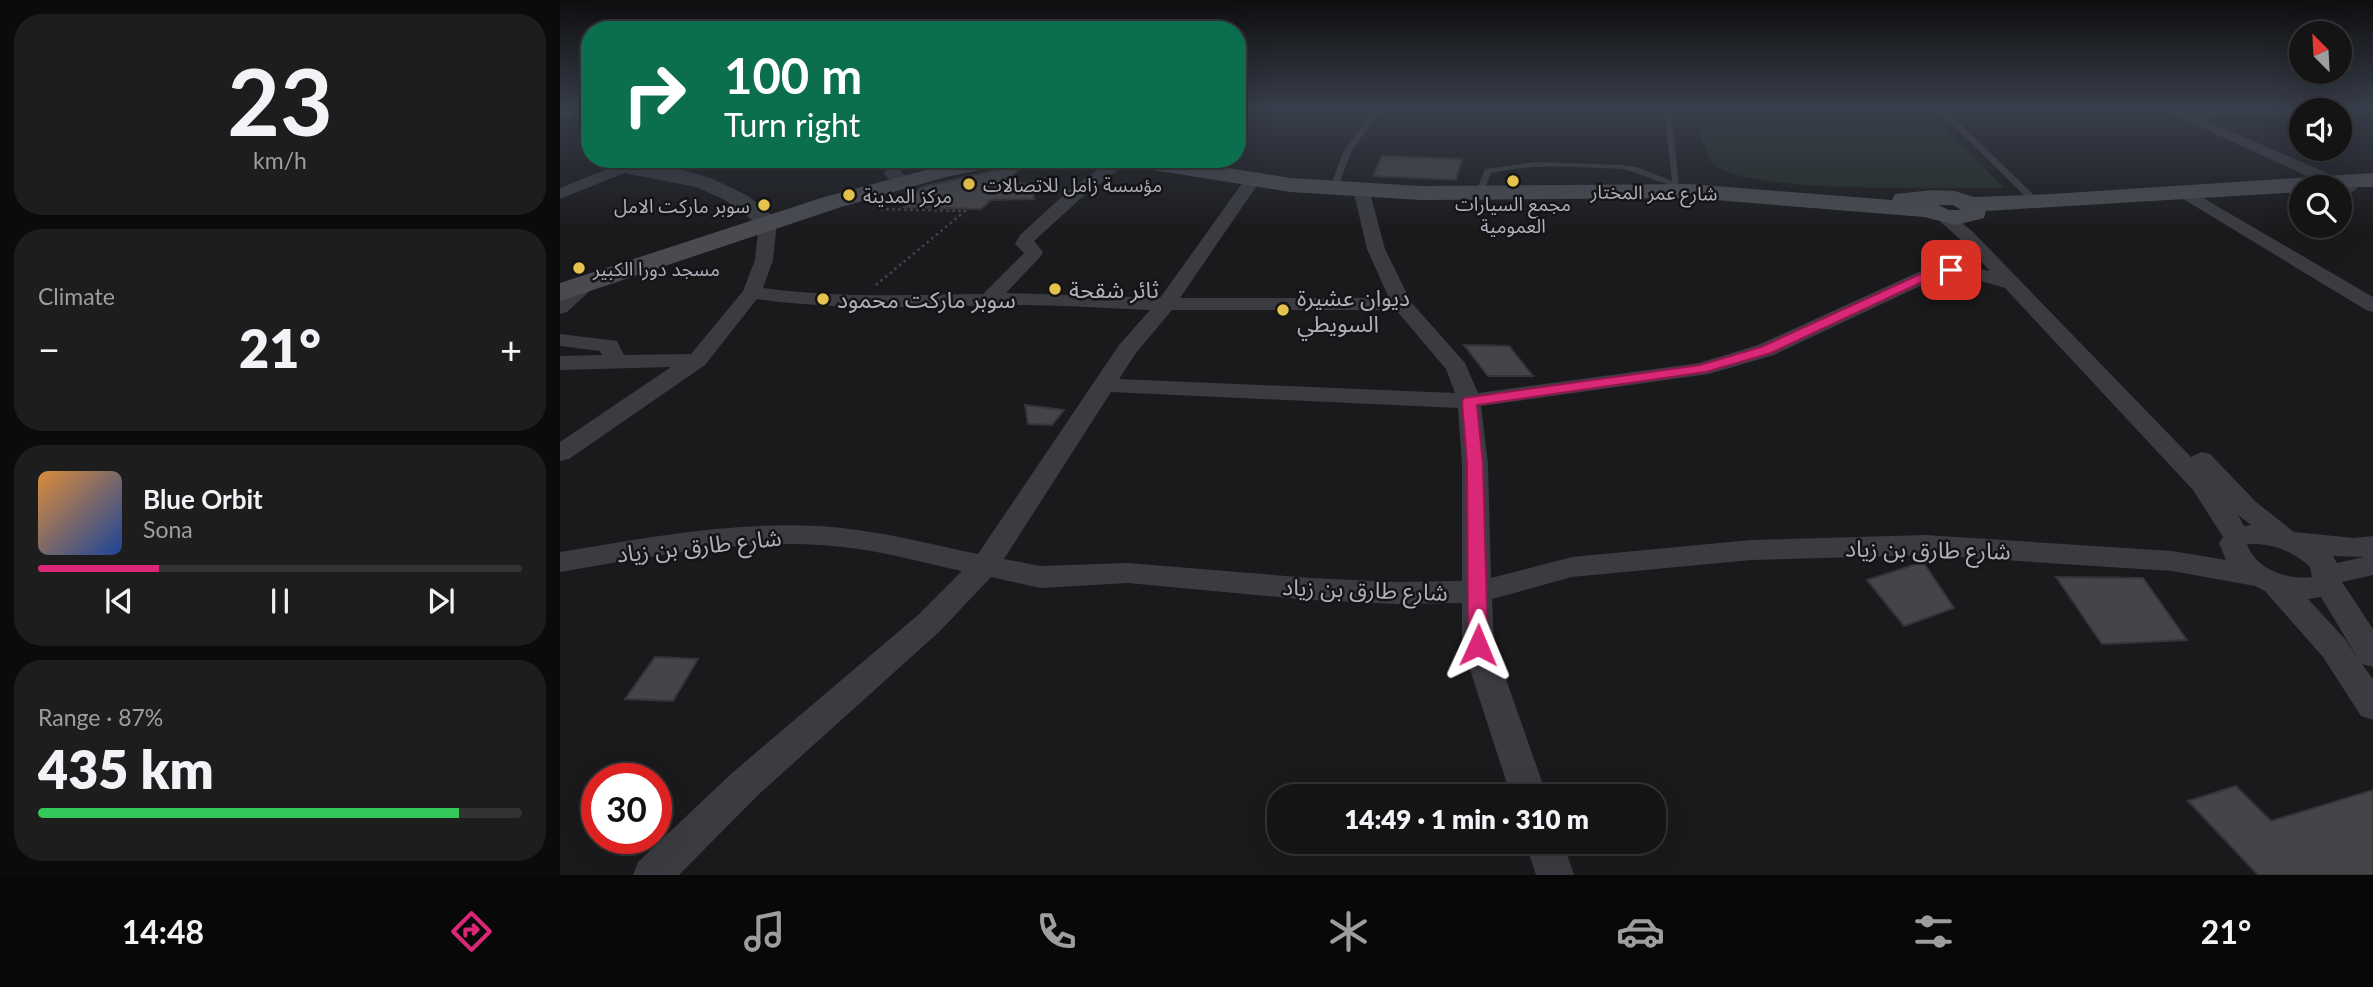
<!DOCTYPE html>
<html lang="en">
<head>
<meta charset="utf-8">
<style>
	:root { --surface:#141415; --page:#1d1d1e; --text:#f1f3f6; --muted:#9d9ea0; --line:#333334; --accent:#db2777 }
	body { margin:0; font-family:Lato,"Noto Sans Arabic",sans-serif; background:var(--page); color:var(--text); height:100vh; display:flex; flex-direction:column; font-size:26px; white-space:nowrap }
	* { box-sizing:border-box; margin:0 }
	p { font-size:23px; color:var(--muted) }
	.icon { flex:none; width:38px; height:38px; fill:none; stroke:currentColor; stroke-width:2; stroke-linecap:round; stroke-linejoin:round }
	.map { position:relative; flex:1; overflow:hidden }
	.panel { display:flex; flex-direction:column; gap:14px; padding:14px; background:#0b0b0c; width:560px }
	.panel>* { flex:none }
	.guide { position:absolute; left:21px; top:21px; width:665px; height:147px; border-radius:28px; box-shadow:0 7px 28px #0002,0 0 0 2px var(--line); background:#0b6e4f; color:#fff; overflow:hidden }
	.needle { width:46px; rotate:336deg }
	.buttons { position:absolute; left:1729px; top:21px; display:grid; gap:14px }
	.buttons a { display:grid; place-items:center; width:63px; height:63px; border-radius:50%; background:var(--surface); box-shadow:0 7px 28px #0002,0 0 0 2px var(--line); font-size:35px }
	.speed { position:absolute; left:21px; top:763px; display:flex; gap:14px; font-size:35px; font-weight:700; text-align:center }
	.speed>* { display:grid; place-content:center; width:91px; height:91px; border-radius:50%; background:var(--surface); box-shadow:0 7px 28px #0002,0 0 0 2px var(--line); line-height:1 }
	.speed .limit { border:10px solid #d22; background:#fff; color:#111 }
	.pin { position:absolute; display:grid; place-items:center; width:60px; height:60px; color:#fff; margin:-30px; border-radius:14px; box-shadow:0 4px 10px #0006 }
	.me { position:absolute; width:77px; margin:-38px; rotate:1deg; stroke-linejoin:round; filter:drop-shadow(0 0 5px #0008) }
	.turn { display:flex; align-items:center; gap:24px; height:147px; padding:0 28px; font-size:32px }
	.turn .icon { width:91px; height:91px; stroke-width:2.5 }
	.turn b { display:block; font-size:49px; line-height:60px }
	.big { font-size:52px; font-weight:800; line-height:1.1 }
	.panel .card { flex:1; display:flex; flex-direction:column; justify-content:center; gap:10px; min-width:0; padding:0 24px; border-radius:28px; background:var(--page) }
	.panel .dial { align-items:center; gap:0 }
	.dial b { font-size:91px; line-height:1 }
	.song { display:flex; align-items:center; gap:21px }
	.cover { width:84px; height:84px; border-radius:10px; background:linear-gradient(135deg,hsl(30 70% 55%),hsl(220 70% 35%)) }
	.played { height:7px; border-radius:4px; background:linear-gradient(90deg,var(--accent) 25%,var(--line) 25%) }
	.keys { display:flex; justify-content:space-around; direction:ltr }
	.heat { display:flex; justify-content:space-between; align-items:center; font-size:38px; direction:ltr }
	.charge { height:10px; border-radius:5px; background:linear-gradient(90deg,#34c759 87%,var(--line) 0) }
	.trip { position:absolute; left:707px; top:784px; width:399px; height:70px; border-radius:28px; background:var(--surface); box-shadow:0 7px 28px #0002,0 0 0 2px var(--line); font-weight:800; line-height:70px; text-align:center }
	.tab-bar { display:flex; height:112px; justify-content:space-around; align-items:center; background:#080808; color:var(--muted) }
	.tab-bar .icon { width:49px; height:49px }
	.tab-bar .selected { color:var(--accent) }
	.tab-bar b { font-size:32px; color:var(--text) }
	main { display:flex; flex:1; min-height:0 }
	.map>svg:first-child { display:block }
</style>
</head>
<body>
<main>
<section class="panel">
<div class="card dial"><b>23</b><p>km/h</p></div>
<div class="card"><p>Climate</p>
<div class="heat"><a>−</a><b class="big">21°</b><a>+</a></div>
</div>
<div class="card">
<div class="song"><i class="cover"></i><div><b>Blue Orbit</b><p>Sona</p></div></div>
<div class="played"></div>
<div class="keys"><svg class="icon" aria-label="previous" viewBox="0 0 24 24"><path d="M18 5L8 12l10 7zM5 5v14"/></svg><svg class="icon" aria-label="pause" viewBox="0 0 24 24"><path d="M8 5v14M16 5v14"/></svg><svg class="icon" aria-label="next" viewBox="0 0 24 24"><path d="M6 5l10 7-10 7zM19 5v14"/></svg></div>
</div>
<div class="card"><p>Range · 87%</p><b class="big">435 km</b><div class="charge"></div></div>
</section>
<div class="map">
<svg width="1813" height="875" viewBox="0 0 1813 875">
	<rect width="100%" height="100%" fill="#1a1a1c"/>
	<!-- green -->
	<path fill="#242c26" d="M1135,109H1366L1444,188C1391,187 1186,195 1154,164C1142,152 1140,124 1135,109Z"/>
	<!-- building -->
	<path fill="#454549" stroke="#353438" stroke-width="2" d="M822,156L902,159L896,180L813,176Z
		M463,164L446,183L473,184L474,199L431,200L421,209L344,207L361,187Z
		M904,345L949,346L973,376H928Z
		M465,405L504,410L492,425L468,424Z
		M1363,562L1394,608L1344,626L1307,580Z
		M1496,577L1583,578L1627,640L1542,644Z
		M95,657L138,659L113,701L65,699Z
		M1676,786L1711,821L1813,790V875H1698L1628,801Z"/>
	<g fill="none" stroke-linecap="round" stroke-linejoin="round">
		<!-- path -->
		<path stroke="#424348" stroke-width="2.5" stroke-dasharray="2.5 3.5" stroke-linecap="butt" d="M316,285L405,211L321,209"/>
		<!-- service -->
		<path fill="#3b3c41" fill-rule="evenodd" d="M1104,108H1111L1119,185C1099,185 1082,173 1062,169C1018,167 975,163 931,173L925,189L918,187L925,169L978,162L1062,165L1077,167L1112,181Z
			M1376,108H1384L1479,200V204H1473Z
			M814,110L820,111L791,152L780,182L773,184L772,182L783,152Z"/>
		<!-- minor -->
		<path fill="#3b3c41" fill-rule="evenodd" d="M28,108L26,111L0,117V109Z
			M677,108H703L677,115Z
			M1599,108H1783L1780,111L1741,110V114L1640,118L1795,185L1797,189L1789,194L1783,193L1780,187H1771Z
			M333,159H350L341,172L353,181L351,184C341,187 330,182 324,174Z
			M553,159H572L520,199L474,241L483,252L481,256L446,293L600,298L688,175L694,173L702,178L620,298H829L807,249L793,189L801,184L809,189L825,249L851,302L905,363L918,393L1139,363L1198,345L1365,269L1395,251L1400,239L1374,216L1383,211L1389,212L1413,232L1631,457L1641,452L1650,454L1696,502L1734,532L1794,538L1813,536V575L1782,582L1813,629V667L1802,664L1813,679V720L1801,716L1763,657L1705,591L1695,586L1612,571L1366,555L1191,560L1012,577L932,599L934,645L987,796H951L902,645V603L836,604L751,600L568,583L480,588L431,577L380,631L198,795L119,875H73L78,862L172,773L358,615L402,571C368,564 333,554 298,549C201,534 95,556 0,572V552C97,536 199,516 297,530C338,535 378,546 418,554L559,345L590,310C544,308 498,305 452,305C368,306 281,311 197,299L145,365L9,459L0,461V442L111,367L0,370V356L42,355L40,351L0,346V334L57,341L64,355L131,354L183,291L195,260L199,221L208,216L217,221L213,260L203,288C275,298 351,295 423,294L464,253L455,244L460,235L508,191ZM1413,253L1430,271L1399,265ZM1404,276L1445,288L1633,490L1663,537L1659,543L1666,560L1612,551L1366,535L1191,540L1012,557L931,578L928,464L921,406L1149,374L1214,355L1375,279ZM612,310H836L886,369L895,393L559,379L576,353ZM551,392L898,408L902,464V581L836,582L751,578L568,563L480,566L444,559ZM1678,515L1691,525L1684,526ZM1687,544C1712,543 1732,550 1750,567L1752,577C1728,580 1696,570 1687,544ZM1773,556L1804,557L1777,563ZM1761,597L1800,662L1785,639L1748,599Z
			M63,163L69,165L71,168L69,171L0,199V188Z
			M1626,188L1813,297V312L1806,310L1620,197L1618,193L1620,189Z
			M26,278L33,280L36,284L33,288L7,312L0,314V297L19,280Z
			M965,842H1003L1014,875H976Z"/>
		<!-- tertiary -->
		<path fill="#3b3c41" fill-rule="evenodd" d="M44,159H67L81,165L123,170L151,178L188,196L219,221L216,226H200L165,200L136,187L64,173Z"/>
		<!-- secondary -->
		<path fill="#4a4b51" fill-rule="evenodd" d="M407,159H451L448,164L386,177L281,207L0,301V283L264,197Z
			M557,159H612L731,178L861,186L1130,184L1332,200L1335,194L1373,190L1395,191L1414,197L1491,194L1813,173V187H1741V192L1426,211L1424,218L1396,225L1364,217L1130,198L861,200L731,192L568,166L560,164ZM1378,205H1393L1401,210H1389Z"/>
	</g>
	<!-- sky -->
	<linearGradient id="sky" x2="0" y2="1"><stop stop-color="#0e0e0f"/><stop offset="0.47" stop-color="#383e4b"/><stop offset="1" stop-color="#383e4b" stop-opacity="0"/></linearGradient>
	<rect width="1813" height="231" fill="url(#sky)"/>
	<!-- route -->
	<path fill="#db2777" stroke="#8e194d" stroke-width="2" d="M1391,266L1396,268V273L1375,276L1211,353L1146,372L917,405L923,464L928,645L925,650L918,653L911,650L908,645L907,464L902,401L904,398L1140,365L1201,347L1367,271Z"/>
	<!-- markers -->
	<g fill="#e4c24b" stroke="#151517" stroke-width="2.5">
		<circle cx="953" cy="181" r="7"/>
		<circle cx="409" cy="184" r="7"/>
		<circle cx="289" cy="195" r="7"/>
		<circle cx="204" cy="205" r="7"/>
		<circle cx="19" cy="268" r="7"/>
		<circle cx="495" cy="289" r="7"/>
		<circle cx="263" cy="299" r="7"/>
		<circle cx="723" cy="310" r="7"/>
	</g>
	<g text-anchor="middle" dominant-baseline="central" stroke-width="5" stroke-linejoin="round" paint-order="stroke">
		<!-- far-poi labels -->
		<g font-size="19" fill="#aeb0bb" stroke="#151517" text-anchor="start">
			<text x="423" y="184">مؤسسة زامل للاتصالات</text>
			<text x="303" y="195">مركز المدينة</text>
			<text x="953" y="203" text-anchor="middle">مجمع السيارات<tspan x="953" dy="22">العمومية</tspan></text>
			<text x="190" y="205" text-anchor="end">سوبر ماركت الامل</text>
			<text x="33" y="268">مسجد دورا الكبير</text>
		</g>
		<!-- far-street labels -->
		<g font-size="19" fill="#aeb0bb" stroke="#151517">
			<text transform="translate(1094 192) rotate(1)">شارع عمر المختار</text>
		</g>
		<!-- poi labels -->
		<g font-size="23" fill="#aeb0bb" stroke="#151517" text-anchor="start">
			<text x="509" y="289">ثائر شقحة</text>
			<text x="737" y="297">ديوان عشيرة<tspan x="737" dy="26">السويطي</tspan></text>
			<text x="277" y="299">سوبر ماركت محمود</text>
		</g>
		<!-- street labels -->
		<g font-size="23" fill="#aeb0bb" stroke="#151517">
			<text transform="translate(139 545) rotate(-6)">شارع طارق بن زياد</text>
			<text transform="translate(1368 549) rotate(1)">شارع طارق بن زياد</text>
			<text transform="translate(805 589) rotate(2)">شارع طارق بن زياد</text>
		</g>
	</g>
</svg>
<div class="buttons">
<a><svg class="needle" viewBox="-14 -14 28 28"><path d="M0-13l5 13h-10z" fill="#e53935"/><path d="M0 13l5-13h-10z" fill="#9d9ea0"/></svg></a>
<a><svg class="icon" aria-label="sound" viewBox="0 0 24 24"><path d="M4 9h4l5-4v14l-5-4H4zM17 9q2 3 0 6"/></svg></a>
<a><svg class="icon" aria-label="search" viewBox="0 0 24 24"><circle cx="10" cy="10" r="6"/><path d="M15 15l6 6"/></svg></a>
</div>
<div class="speed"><div class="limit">30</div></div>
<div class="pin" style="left:1391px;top:270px;background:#d93025"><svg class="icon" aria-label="arrive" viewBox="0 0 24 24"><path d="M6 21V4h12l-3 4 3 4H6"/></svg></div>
<svg class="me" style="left:918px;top:645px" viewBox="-20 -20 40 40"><path d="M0-17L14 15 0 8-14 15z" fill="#db2777" stroke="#fff" stroke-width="4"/></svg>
<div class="trip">14:49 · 1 min · 310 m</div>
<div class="guide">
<div class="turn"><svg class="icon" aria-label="right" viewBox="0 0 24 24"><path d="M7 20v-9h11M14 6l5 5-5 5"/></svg><div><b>100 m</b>Turn right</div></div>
</div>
</div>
</main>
<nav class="tab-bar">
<b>14:48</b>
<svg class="icon selected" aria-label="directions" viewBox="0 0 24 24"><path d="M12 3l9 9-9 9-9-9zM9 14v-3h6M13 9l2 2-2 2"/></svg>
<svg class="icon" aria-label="music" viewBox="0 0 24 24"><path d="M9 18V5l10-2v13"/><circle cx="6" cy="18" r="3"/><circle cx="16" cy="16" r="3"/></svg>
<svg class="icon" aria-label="phone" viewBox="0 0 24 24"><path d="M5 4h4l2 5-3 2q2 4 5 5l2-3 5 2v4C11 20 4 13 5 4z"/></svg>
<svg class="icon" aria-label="climate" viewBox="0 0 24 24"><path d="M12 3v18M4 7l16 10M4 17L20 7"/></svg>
<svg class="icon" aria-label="car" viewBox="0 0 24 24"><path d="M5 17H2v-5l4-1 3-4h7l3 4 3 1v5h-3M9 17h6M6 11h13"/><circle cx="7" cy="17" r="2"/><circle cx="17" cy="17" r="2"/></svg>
<svg class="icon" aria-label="filters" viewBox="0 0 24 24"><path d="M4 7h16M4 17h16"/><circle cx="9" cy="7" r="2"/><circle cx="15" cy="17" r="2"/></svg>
<b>21°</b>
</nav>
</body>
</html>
